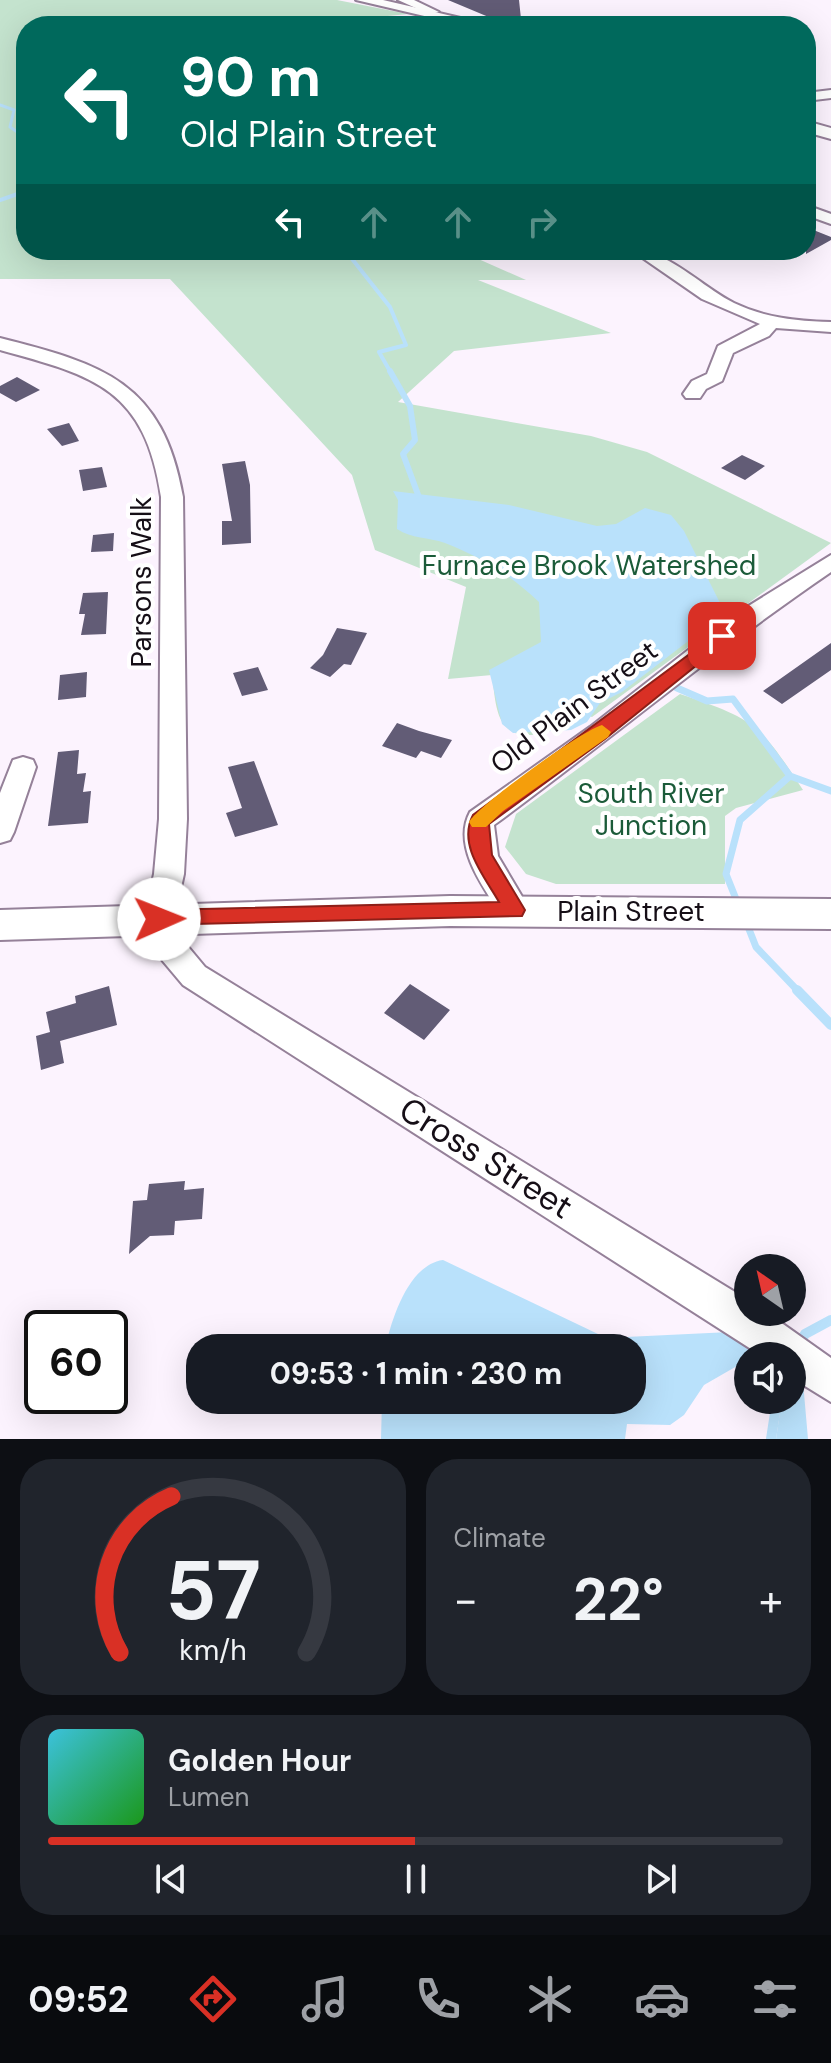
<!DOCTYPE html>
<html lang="en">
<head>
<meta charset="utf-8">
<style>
	:root { --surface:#171b24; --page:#20242c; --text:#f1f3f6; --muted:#9ea1a6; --line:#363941; --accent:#d93025 }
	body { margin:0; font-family:"DM Sans",sans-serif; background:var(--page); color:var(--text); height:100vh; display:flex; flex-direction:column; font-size:30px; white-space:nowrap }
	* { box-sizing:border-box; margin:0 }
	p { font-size:26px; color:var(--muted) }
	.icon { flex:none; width:44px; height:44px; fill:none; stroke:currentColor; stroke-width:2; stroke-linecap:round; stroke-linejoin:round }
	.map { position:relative; height:1439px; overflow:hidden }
	.side { display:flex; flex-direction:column; gap:20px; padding:20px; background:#0d0f14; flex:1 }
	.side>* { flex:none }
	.hud { position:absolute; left:16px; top:16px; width:800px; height:244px; border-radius:32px; box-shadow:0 8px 32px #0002; background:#00695c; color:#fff; overflow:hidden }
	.needle { width:52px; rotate:326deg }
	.fabs { position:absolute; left:734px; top:1254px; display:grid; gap:16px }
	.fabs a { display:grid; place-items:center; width:72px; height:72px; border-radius:50%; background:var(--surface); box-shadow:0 8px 32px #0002; font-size:40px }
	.speed { position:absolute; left:24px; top:1310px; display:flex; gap:16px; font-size:40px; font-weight:700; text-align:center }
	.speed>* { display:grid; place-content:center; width:104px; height:104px; border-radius:50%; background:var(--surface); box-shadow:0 8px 32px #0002; line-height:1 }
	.speed .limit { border:4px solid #111; border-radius:12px; background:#fff; color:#111 }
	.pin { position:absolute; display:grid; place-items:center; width:68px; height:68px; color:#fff; margin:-34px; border-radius:16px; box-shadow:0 4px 12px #0006 }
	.me { position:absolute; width:88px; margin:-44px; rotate:89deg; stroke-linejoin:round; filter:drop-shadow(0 0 6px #0008) }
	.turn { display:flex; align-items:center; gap:28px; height:168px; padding:0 32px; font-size:36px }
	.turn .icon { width:104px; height:104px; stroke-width:2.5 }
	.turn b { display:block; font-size:56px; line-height:68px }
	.lanes { display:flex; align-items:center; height:76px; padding:0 32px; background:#0003; justify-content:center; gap:40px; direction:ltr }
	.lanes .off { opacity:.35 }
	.big { font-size:60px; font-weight:700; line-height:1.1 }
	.side .tile { flex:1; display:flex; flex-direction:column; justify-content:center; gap:12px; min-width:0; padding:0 28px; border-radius:32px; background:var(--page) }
	.side .dial { align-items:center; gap:0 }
	.dial svg { height:208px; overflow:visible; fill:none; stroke:var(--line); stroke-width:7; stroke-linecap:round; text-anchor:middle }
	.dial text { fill:var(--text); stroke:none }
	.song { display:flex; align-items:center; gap:24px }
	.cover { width:96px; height:96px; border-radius:12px; background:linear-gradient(135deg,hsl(190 70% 55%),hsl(120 70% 35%)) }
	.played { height:8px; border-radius:4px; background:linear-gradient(90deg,var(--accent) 50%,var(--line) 50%) }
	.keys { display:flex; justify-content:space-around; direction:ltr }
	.heat { display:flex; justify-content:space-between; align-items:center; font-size:44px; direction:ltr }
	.side .tiles { flex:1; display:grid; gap:20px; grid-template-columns:1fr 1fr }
	.tile:last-child { grid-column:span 2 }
	.trip { position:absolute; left:186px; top:1334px; width:460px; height:80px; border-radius:32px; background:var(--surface); box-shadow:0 8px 32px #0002; font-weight:700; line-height:80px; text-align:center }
	.tab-bar { display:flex; height:128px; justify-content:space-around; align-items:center; background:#090b0e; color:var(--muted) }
	.tab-bar .icon { width:56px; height:56px }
	.tab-bar .current { color:var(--accent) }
	.tab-bar b { font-size:36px; color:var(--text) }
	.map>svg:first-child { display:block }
</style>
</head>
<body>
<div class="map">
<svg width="831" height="1439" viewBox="0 0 831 1439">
	<rect width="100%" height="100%" fill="#fcf3fe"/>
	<!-- green -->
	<path fill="#c4e3ce" d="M0,0H337L408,14L286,26H26V250H458L526,280H478L611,333L454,351L398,402L591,436L647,452L831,543L592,717L583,714C565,727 520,749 503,723C495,712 494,689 492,675L448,679L466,587L375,550L352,475L170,279H0Z
		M680,694C755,719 760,724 803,790L736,808L725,816V884H556L526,874L505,847L516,814Z"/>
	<!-- water -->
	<path fill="#b9e1fb" d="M393,491L509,505L597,526L616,524L645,508L671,515L684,531L723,609L713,622L622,692L600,703L587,722L571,730L513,733L502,724L489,670L541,642L539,602C509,574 483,558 445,543C428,537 412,539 397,529L398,500Z
		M443,1260L598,1334L626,1337L730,1332L799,1336L808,1439H776L781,1405L777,1400H792V1356H748V1371L737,1366L704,1385L684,1415L670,1425L627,1424L625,1439H381L382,1400H632V1348H385C392,1319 408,1265 443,1260Z"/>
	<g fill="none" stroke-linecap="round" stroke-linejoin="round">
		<!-- stream-far4 -->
		<path stroke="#b9e1fb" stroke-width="3" d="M0,105L14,110L10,127L26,138"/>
		<!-- stream-far3 -->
		<path stroke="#b9e1fb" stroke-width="4" d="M0,200L26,191
			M345,250L390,307L406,345L379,352L391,373"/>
		<!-- stream-far2 -->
		<path stroke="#b9e1fb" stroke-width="6" d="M390,371L410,406L415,440L403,454L420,500"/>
		<!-- stream-far1 -->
		<path stroke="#b9e1fb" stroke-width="7" d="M677,688L707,701L733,699L790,776
			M738,904L726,874L740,820L790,776L831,791
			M745,919L756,947L799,992"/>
		<!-- stream -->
		<path stroke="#b9e1fb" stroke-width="10" d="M797,990L831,1025
			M792,1356L805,1334L831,1320
			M771,1439L777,1400"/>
	</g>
	<!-- building -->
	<path fill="#625c76" d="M448,0H519L521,19L503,23Z
		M806,227L831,237V240L806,254Z
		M17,377L40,390L16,402L0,393V386Z
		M69,423L79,441L62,446L47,429Z
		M742,455L765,466L745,480L721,468Z
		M245,461L250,485L251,543L222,545V521H232L222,464Z
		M102,467L107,487L83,491L79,470Z
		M114,533L113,551L91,552L93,535Z
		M108,592L106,634L81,635L85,614H79L83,593Z
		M337,628L367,633L351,665L344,664L330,677L310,668L323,655Z
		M831,643V670L782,704L763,691Z
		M258,667L268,690L242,696L233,673Z
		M87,672L86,697L58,700L60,675Z
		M397,723L419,731L452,740L441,758L421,751L416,758L382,746Z
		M79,750L77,774L86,773L83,792L91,791L88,823L48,826L58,752Z
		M254,761L278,825L235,837L226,813L242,808L228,767Z
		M410,984L450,1010L424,1040L384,1013Z
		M109,986L117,1025L60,1041L64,1063L41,1070L36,1036L50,1032L46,1012L76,1003L75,996Z
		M185,1181L184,1190L204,1188L202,1219L175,1221L174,1235L150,1236L129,1254L133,1201L147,1200L149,1184Z"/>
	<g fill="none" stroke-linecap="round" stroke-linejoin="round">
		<defs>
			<path id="minor" d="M398,0H414L439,12L429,14Z
				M831,90V98L806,101V93Z
				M806,205L831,214V224L806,215Z
				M631,250C669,250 700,286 734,303C765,318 797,321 831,322V332L776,328L769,336L733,353L722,381L706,389L700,398H686L683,394L692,381L707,374L718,346L760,324L702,299Z
				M0,338C103,364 163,382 183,497L187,819L184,874L174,919L185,943L205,967L748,1300V1312H766L831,1358V1402L792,1378V1356H762L183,985L162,960L144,919L154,874L159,819L161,497C145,389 95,376 0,350Z
				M831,555V572C715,651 607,742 494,825L498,856L530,910L526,919L515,922L504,919C486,891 451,847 470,812L590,727L729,618Z
				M23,757L33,760L36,767L14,832L10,840L0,843V793L13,760Z"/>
			<path id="major" d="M356,0H383L495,26H467Z
				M806,121L831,128V139L806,132Z
				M450,896L831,899V929L450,926L0,940V910Z"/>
		</defs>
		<!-- minor casing -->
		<use href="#minor" stroke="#958199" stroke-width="4"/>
		<!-- major casing -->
		<use href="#major" stroke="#958199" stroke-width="4"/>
		<!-- minor -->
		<use href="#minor" fill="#fff" fill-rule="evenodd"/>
		<!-- major -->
		<use href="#major" fill="#fff" fill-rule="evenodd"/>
	</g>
	<!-- route -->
	<path fill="#d93025" stroke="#8d1f18" stroke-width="2" d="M722,630L731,636L728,640L605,739L489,824L492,855L525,910L522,916L152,925L148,919L159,910L499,902C485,877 457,845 473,815Z"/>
	<!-- slow -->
	<path fill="#f59e0b" d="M602,725L611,732L608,737L503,811L486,827H472L469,822C480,804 581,731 602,725Z"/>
	<g text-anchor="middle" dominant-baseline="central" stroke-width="8" stroke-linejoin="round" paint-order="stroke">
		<!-- park labels -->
		<g font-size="28" fill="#1b5b39" stroke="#fff">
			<text x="589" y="565">Furnace Brook Watershed</text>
			<text x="651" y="793">South River<tspan x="651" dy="32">Junction</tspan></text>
		</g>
		<!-- street labels -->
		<g font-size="28" fill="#150e16" stroke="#fff">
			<text transform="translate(141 582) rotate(-90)">Parsons Walk</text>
			<text transform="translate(574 707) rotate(-37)">Old Plain Street</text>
			<text x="631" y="911">Plain Street</text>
		</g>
		<!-- near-street labels -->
		<g font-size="34" fill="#150e16" stroke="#fff">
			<text transform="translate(486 1158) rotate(32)">Cross Street</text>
		</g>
	</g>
</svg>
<div class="fabs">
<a><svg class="needle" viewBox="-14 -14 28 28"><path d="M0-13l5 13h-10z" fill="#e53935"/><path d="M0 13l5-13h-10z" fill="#9ea1a6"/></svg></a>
<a><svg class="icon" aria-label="sound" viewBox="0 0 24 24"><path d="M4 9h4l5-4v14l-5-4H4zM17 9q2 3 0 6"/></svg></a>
</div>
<div class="speed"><div class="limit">60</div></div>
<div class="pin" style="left:722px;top:636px;background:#d93025"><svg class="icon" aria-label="arrive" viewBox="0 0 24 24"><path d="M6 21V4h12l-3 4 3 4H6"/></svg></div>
<svg class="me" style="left:159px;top:919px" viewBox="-20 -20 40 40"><circle r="19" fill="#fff"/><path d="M0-13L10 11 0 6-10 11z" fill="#d93025"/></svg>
<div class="trip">09:53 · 1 min · 230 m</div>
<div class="hud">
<div class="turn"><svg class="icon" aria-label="left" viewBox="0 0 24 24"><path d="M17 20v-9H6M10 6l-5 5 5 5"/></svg><div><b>90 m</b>Old Plain Street</div></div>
<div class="lanes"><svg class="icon" aria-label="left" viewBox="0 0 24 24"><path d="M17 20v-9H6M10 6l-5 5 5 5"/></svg><svg class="icon off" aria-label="ahead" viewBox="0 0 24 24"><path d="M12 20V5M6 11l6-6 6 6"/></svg><svg class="icon off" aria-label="ahead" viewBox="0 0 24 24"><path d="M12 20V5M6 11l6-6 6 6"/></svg><svg class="icon off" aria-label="right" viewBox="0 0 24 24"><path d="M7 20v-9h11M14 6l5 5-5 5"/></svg></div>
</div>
</div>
<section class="side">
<div class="tiles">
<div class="tile dial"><svg viewBox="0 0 100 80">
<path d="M14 69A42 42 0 1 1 86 69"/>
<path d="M14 69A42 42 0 0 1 34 9" stroke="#d93025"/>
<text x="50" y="56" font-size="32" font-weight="700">57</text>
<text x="50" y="72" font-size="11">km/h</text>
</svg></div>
<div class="tile"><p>Climate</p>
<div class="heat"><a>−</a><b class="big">22°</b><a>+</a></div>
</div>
<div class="tile">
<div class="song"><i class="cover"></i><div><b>Golden Hour</b><p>Lumen</p></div></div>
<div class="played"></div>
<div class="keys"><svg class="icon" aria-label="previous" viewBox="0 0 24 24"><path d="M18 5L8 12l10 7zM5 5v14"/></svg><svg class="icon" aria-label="pause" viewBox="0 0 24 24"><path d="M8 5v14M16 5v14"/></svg><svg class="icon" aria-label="next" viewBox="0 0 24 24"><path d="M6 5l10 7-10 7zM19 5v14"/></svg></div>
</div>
</div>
</section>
<nav class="tab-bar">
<b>09:52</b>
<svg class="icon current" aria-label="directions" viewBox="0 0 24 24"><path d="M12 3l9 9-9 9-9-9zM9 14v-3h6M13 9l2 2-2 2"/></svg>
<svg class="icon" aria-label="music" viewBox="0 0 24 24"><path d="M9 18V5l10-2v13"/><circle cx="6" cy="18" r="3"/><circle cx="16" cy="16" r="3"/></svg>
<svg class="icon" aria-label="phone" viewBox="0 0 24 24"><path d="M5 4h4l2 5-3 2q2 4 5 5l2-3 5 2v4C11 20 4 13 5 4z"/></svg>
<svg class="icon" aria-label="climate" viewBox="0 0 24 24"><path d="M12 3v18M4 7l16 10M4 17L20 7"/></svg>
<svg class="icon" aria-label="car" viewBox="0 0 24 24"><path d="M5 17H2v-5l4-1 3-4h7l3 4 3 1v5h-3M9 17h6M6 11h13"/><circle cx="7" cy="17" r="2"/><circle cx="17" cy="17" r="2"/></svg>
<svg class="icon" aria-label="filters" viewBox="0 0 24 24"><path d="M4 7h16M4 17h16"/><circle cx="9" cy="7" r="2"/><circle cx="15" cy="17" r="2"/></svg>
</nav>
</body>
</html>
